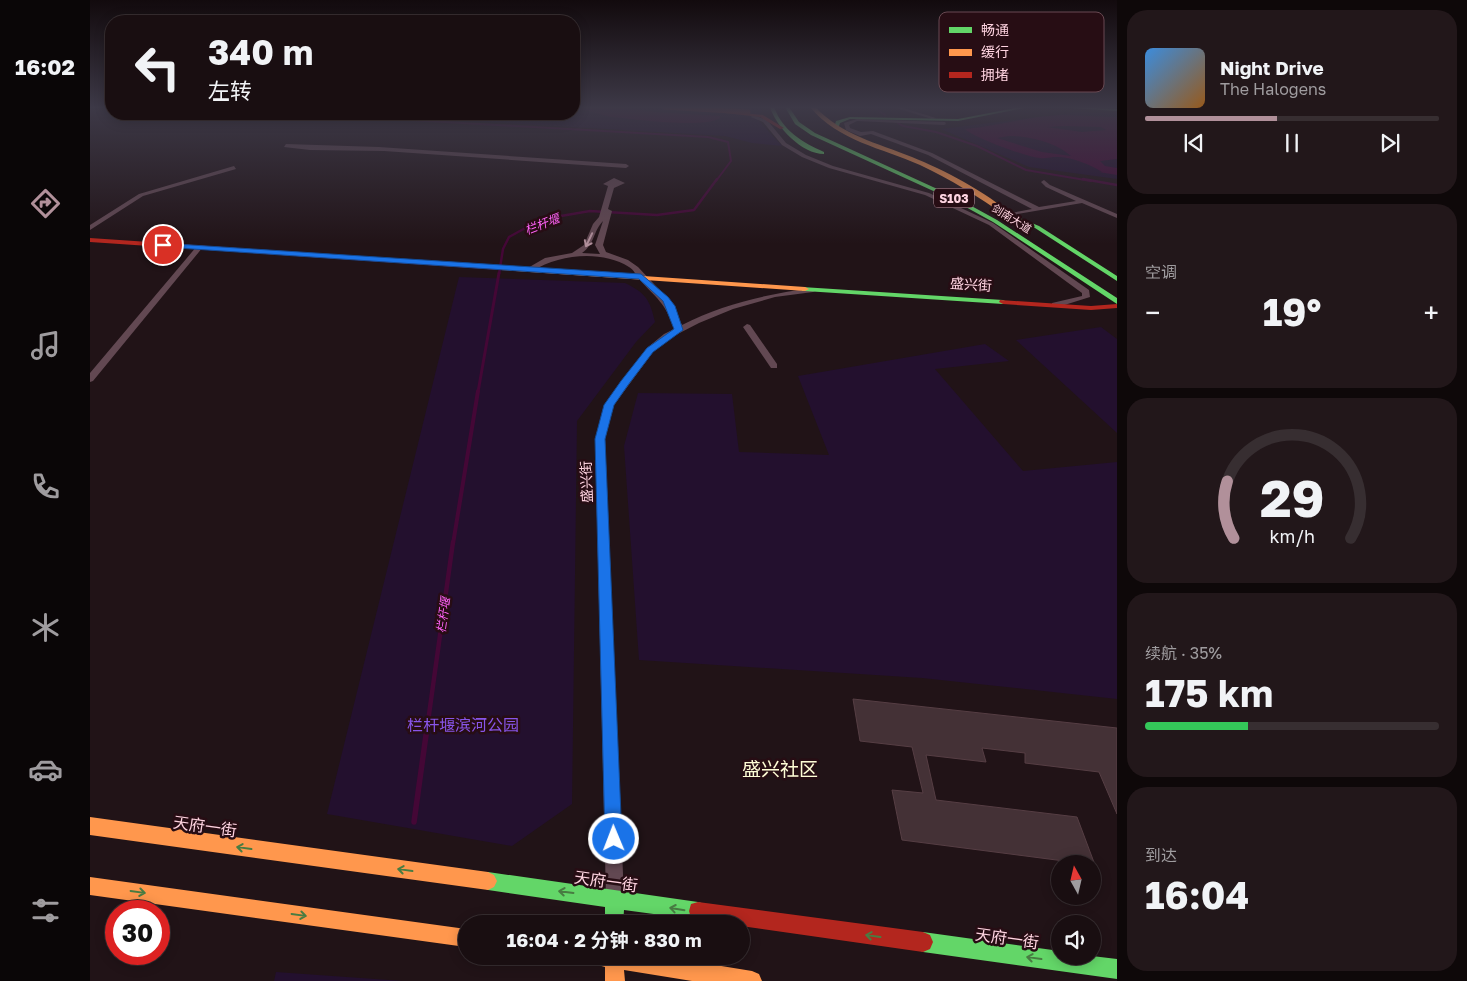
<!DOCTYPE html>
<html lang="zh">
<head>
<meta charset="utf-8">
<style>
	:root { --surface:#190e11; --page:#22171a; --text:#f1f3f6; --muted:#9f9c9f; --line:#372e31; --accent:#b1909a }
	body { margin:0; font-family:"Golos Text","Noto Sans SC",sans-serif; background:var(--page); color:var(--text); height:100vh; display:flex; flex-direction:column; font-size:19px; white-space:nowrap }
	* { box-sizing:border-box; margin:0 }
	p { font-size:16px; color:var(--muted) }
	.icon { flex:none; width:28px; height:28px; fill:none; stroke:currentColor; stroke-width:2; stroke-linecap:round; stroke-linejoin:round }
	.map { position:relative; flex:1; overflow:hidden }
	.details { display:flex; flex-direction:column; gap:10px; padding:10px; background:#0e0809; width:350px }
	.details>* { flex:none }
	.guide { position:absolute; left:15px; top:15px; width:475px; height:105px; border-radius:20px; box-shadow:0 2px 12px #0003,0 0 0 1px var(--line); background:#190e11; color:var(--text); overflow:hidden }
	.needle { width:32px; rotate:352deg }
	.controls { position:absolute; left:961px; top:855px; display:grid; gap:10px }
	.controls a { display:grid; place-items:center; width:50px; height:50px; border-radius:50%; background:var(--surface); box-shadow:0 2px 12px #0003,0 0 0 1px var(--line); font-size:25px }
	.speed { position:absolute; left:15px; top:900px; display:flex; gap:10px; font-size:25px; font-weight:700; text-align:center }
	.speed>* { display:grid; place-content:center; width:65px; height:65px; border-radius:50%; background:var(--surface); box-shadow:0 2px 12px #0003,0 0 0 1px var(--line); line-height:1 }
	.speed .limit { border:8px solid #d22; background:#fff; color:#111 }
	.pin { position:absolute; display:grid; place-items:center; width:42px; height:42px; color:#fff; margin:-21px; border:2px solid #fff; border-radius:50%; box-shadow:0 1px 5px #0007 }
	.me { position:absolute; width:55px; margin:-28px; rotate:359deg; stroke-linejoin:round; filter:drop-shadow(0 0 4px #0008) }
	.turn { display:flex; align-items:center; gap:18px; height:105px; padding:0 20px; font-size:22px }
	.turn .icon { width:65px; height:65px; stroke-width:2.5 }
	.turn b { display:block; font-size:35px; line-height:42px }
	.big { font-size:38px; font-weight:700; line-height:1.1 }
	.details .widget { flex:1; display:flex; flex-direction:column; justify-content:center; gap:8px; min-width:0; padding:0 18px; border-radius:20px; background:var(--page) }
	.details .dial { align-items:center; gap:0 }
	.dial svg { height:130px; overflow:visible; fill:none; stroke:var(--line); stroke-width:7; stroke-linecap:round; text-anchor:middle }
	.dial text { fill:var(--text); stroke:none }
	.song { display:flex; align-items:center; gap:15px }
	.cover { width:60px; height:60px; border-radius:8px; background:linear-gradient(135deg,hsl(210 70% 55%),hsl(30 70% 35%)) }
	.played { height:5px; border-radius:2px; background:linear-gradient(90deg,var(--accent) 45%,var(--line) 45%) }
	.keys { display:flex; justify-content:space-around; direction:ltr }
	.heat { display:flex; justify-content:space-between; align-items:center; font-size:28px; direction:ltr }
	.charge { height:8px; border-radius:4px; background:linear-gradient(90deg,#34c759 35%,var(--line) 0) }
	.trip { position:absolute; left:368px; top:915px; width:292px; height:50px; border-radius:25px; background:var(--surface); box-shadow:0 2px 12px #0003,0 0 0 1px var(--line); font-weight:700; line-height:50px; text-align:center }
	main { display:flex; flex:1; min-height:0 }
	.tab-bar { display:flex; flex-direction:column; width:90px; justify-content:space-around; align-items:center; background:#0a0607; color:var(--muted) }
	.tab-bar .icon { width:35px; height:35px }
	.tab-bar .selected { color:var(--accent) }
	.tab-bar b { font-size:22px; color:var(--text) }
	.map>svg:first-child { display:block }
</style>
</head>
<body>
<main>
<nav class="tab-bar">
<b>16:02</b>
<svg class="icon selected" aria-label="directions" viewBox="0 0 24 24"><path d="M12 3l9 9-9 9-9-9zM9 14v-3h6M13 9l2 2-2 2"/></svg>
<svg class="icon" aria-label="music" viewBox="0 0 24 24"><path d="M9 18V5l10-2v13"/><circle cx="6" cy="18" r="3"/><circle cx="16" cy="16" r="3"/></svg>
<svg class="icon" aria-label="phone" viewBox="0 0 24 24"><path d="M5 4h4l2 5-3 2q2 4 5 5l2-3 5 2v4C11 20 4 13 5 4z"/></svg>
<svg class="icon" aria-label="climate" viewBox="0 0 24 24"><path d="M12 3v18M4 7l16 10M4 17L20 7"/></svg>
<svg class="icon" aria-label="car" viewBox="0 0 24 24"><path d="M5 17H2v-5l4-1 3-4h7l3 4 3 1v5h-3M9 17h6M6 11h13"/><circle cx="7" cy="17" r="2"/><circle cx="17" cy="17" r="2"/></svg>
<svg class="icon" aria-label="filters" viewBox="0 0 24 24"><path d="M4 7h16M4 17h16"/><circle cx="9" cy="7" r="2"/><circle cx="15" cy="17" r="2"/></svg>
</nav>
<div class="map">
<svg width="1027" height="981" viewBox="0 0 1027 981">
	<rect width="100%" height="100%" fill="#211317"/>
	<!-- green -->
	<path fill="#23102e" d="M484,107H673L668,120L692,146L662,143L635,136L263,114H484Z
		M990,112L1027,113V179L939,167L851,129Z
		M369,277L535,283C556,293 560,300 565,322L546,342L487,421L482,804L422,846L237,814Z
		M1011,327L1027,339V433L926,340Z
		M895,344L919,361L845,369L933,471L1027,462V699L832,678L549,660L534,446L548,393L642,394L649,452L739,455L708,376Z
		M186,972L313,981H184Z"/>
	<!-- water -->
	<path fill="#440736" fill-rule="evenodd" d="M484,107H534L565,112L630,116V118C613,129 544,119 522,117C508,115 498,108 484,111Z
		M973,115L1027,117V159L1010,161L1015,166L1027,168V175L1009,172H1012C1000,164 979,156 964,157C961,157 954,159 950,158C939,158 882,137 875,129C909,126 939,116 973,115ZM974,126L1011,127L1016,130L992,132L957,127ZM919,136C939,136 967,143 981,156L952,152L907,138Z"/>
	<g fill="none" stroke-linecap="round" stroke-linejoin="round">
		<!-- stream-far5 -->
		<path stroke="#440736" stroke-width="2" d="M783,107L795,115
			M216,114L618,137L638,142L641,161L626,181
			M808,123L813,126L846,132L887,146L936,170L1001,181"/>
		<!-- stream-far4 -->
		<path stroke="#440736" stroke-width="2.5" d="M993,179L1027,185
			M409,274L413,249L419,237L439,226L465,217L500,211L567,215L604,210L627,179"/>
		<!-- stream-far3 -->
		<path stroke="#440736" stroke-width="3" d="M388,392L409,273"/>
		<!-- stream-far2 -->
		<path stroke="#440736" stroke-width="4" d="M363,544L388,391"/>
		<!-- stream-far1 -->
		<path stroke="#440736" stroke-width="4.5" d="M336,736L363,542"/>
		<!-- stream -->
		<path stroke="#440736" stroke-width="5.5" d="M324,822L336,735"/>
	</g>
	<!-- building -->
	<path fill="#443136" stroke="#563e44" d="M763,699L1027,728V814L1009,772L935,763V753L892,748L896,762L836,755L846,800L987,817L1005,865L812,840L802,790L833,793L822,747L770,741Z"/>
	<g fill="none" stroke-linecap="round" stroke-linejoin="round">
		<!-- street -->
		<path fill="#624852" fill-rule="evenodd" d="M803,107H810L846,118L842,119Z
			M663,115L677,120L696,143L716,155L743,166L839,193L903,223L999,290L1000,297L968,307H962V303L992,296V293L899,225L835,195L739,168L712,157L692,145L673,122L661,117Z
			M767,119L855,122L856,124L854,125L767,121L759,125L760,128L771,132L783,131L842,153L949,207L986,201L956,187L951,182L954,180L960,185L1027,214V218L992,203L916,216V214L942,209L838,155L781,134L770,136L756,130L754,123Z
			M196,144L289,147L536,164L539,166L536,168L507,166L294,151L220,150L194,147Z
			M144,166L146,169L53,196L0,230V225L49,194Z
			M524,178L535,183L524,188L518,209L522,211L513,245L516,252L538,260L548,267L578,299L592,325C633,304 677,294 723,288L727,290L723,292L685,297L643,309L609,323L580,338L563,352L524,405L515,439L534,898L531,904L525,907L519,904L516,898L505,439L516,403L557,348L574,334L584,329C576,303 566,298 549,279C546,275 544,270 539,267C512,250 469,254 443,271L436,269L455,258L482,253L494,245L503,224L509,217L518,186L513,184ZM513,221L505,245L510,254L492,253C505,244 503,231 513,221Z
			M107,246L113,247L3,381L0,382V373Z
			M657,324L660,325L687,364V368H681L653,327Z"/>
		<!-- fast -->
		<path fill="#63d668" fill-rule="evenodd" d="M680,107H684C693,131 712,142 734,152V154C712,154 686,127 680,107Z
			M695,107H699L709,122L725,133L867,198L907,220L1027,298V304L903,222L863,200L721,135L705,124Z
			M930,107H939L868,121L760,119L750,123L748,129L744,128L746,121L760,117L868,119Z
			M979,107L1027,109V111L981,108Z
			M916,214H920L949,226L1027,276V281L945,228L916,216Z
			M712,287L913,300L917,302L913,304L715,291H712Z
			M398,872L608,902L615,904L617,911L615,918L608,920L534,910L533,924H515V907L398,890L392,887L389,881L392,875Z
			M833,932L970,951V956H1002L1027,959V979L833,952L826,949L823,942L826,935Z"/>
		<!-- slow -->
		<path fill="#ff974d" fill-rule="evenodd" d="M720,107H725C752,135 787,143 822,157C852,169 899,193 921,215L916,216C889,197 860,179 830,165C792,148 748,141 720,107Z
			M408,266L715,287L719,289L715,291L411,270H408Z
			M0,817L398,872L404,875L407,881L404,887L398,890L0,835Z
			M0,877L376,929V947L0,895Z
			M498,956H570L662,971L669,974L672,981H602L534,970L535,981H515V967L501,963Z"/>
		<!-- jam -->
		<path fill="#b3261e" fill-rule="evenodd" d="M633,111L673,115L694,128L690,129L670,117L635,113Z
			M0,238L411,266L415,268L411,270L0,242Z
			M910,300L1001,306L1027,304V308L1001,310L913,304L909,302Z
			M608,902L833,932L840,935L843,942L840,949L833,952L651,926V924C635,924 617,924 601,918L599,911L601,904Z"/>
		<!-- jam-bridge -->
		<path stroke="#b3261e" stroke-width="5" d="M575,107L658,112"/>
	</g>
	<!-- one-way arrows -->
	<defs><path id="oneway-shaft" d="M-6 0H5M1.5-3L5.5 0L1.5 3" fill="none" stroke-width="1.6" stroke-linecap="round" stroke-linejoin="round" transform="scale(1.25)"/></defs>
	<use stroke="#b08e9a" href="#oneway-shaft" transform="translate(499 240) rotate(115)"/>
	<g stroke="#487c42">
		<use href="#oneway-shaft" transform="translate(154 848) rotate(-172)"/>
		<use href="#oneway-shaft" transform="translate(315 870) rotate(-172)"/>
		<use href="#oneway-shaft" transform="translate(48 892) rotate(8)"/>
		<use href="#oneway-shaft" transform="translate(476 892) rotate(-173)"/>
		<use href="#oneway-shaft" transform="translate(587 909) rotate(-171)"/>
		<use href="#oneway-shaft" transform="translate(209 915) rotate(8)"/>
		<use href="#oneway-shaft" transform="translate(783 936) rotate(-172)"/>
		<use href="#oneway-shaft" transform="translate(944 958) rotate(-172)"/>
	</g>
	<!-- sky -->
	<linearGradient id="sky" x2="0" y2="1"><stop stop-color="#120a0d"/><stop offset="0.44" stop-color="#3d3947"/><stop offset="1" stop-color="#3d3947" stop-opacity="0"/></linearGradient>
	<rect width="1027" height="244" fill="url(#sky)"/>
	<!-- route -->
	<path fill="#1a73e8" stroke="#114b97" d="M70,243L551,274L578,297L585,306L593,330L563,352L538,385L524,405L515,439L532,839L530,845L524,847L517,845L515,839L505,439L514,405L531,381L557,348L584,329L573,301L549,279L73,247H70Z"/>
	<g text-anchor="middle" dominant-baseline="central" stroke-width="5" stroke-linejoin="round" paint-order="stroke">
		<!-- far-street labels -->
		<g font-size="11" fill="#ffd4e1" stroke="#270d14">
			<text transform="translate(922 218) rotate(32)">剑南大道</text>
		</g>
		<!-- shield labels -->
		<rect fill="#270d14" stroke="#be98a4" stroke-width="1" x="844" y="188.5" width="40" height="19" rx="4"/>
		<g font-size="12" font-weight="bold" fill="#ffd4e1">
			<text x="864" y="198">S103</text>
		</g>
		<!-- far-water labels -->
		<g font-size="12" font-style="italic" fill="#ff62f7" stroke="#270d14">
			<text transform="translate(452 224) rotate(-21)">栏杆堰</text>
			<text transform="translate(353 615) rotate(-82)">栏杆堰</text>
		</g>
		<!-- street labels -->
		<g font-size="14" fill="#ffd4e1" stroke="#270d14">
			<text transform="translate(881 284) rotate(4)">盛兴街</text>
			<text transform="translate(496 482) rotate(-92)">盛兴街</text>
		</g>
		<!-- near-park labels -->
		<g font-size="16" fill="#8855e9" stroke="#270d14">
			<text x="373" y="725">栏杆堰滨河公园</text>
		</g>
		<!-- near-street labels -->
		<g font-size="16" fill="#ffd4e1" stroke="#270d14">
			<text transform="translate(115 826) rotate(8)">天府一街</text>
			<text transform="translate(516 881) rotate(8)">天府一街</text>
			<text transform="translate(917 938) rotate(8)">天府一街</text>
		</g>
		<!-- near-quarter labels -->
		<g font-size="19" fill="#fffdd6" stroke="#270d14">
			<text x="690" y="768">盛兴社区</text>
		</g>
	</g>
	<!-- legend -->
	<rect x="849" y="12" width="165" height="80" rx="8" fill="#270d14" stroke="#684952" stroke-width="1"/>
	<rect x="859" y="27" width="23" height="6" fill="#63d668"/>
	<rect x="859" y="49" width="23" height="7" fill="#ff974d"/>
	<rect x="859" y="72" width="23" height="6" fill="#b3261e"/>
	<g font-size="14" fill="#ffd4e1">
		<text x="891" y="35">畅通</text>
		<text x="891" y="57">缓行</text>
		<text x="891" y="80">拥堵</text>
	</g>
</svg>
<div class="controls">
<a><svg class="needle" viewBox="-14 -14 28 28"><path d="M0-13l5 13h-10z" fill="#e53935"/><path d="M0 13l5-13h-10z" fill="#9f9c9f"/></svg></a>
<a><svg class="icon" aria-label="sound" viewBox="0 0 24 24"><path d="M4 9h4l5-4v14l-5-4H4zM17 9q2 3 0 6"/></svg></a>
</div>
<div class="speed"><div class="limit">30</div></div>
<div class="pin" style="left:73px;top:245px;background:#d93025"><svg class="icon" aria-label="arrive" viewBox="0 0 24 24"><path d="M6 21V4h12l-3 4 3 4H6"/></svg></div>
<svg class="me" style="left:524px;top:839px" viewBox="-20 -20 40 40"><circle r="17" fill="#1a73e8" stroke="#fff" stroke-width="3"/><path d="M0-11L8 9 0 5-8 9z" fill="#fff"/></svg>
<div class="trip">16:04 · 2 分钟 · 830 m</div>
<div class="guide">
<div class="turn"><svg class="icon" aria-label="left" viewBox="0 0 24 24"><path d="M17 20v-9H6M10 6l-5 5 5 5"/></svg><div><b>340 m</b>左转</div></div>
</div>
</div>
<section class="details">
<div class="widget">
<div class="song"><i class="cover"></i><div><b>Night Drive</b><p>The Halogens</p></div></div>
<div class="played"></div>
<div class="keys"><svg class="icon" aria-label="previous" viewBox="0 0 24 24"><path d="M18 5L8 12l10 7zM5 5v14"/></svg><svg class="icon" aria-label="pause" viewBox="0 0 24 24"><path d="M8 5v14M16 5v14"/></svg><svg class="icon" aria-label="next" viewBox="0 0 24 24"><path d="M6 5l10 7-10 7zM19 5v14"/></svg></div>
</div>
<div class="widget"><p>空调</p>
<div class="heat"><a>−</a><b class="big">19°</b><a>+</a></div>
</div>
<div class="widget dial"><svg viewBox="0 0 100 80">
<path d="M14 69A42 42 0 1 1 86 69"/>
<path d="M14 69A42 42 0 0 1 10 34" stroke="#b1909a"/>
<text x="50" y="56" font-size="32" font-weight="700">29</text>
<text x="50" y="72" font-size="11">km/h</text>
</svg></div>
<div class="widget"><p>续航 · 35%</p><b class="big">175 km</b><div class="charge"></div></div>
<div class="widget"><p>到达</p><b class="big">16:04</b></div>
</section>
</main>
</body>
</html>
